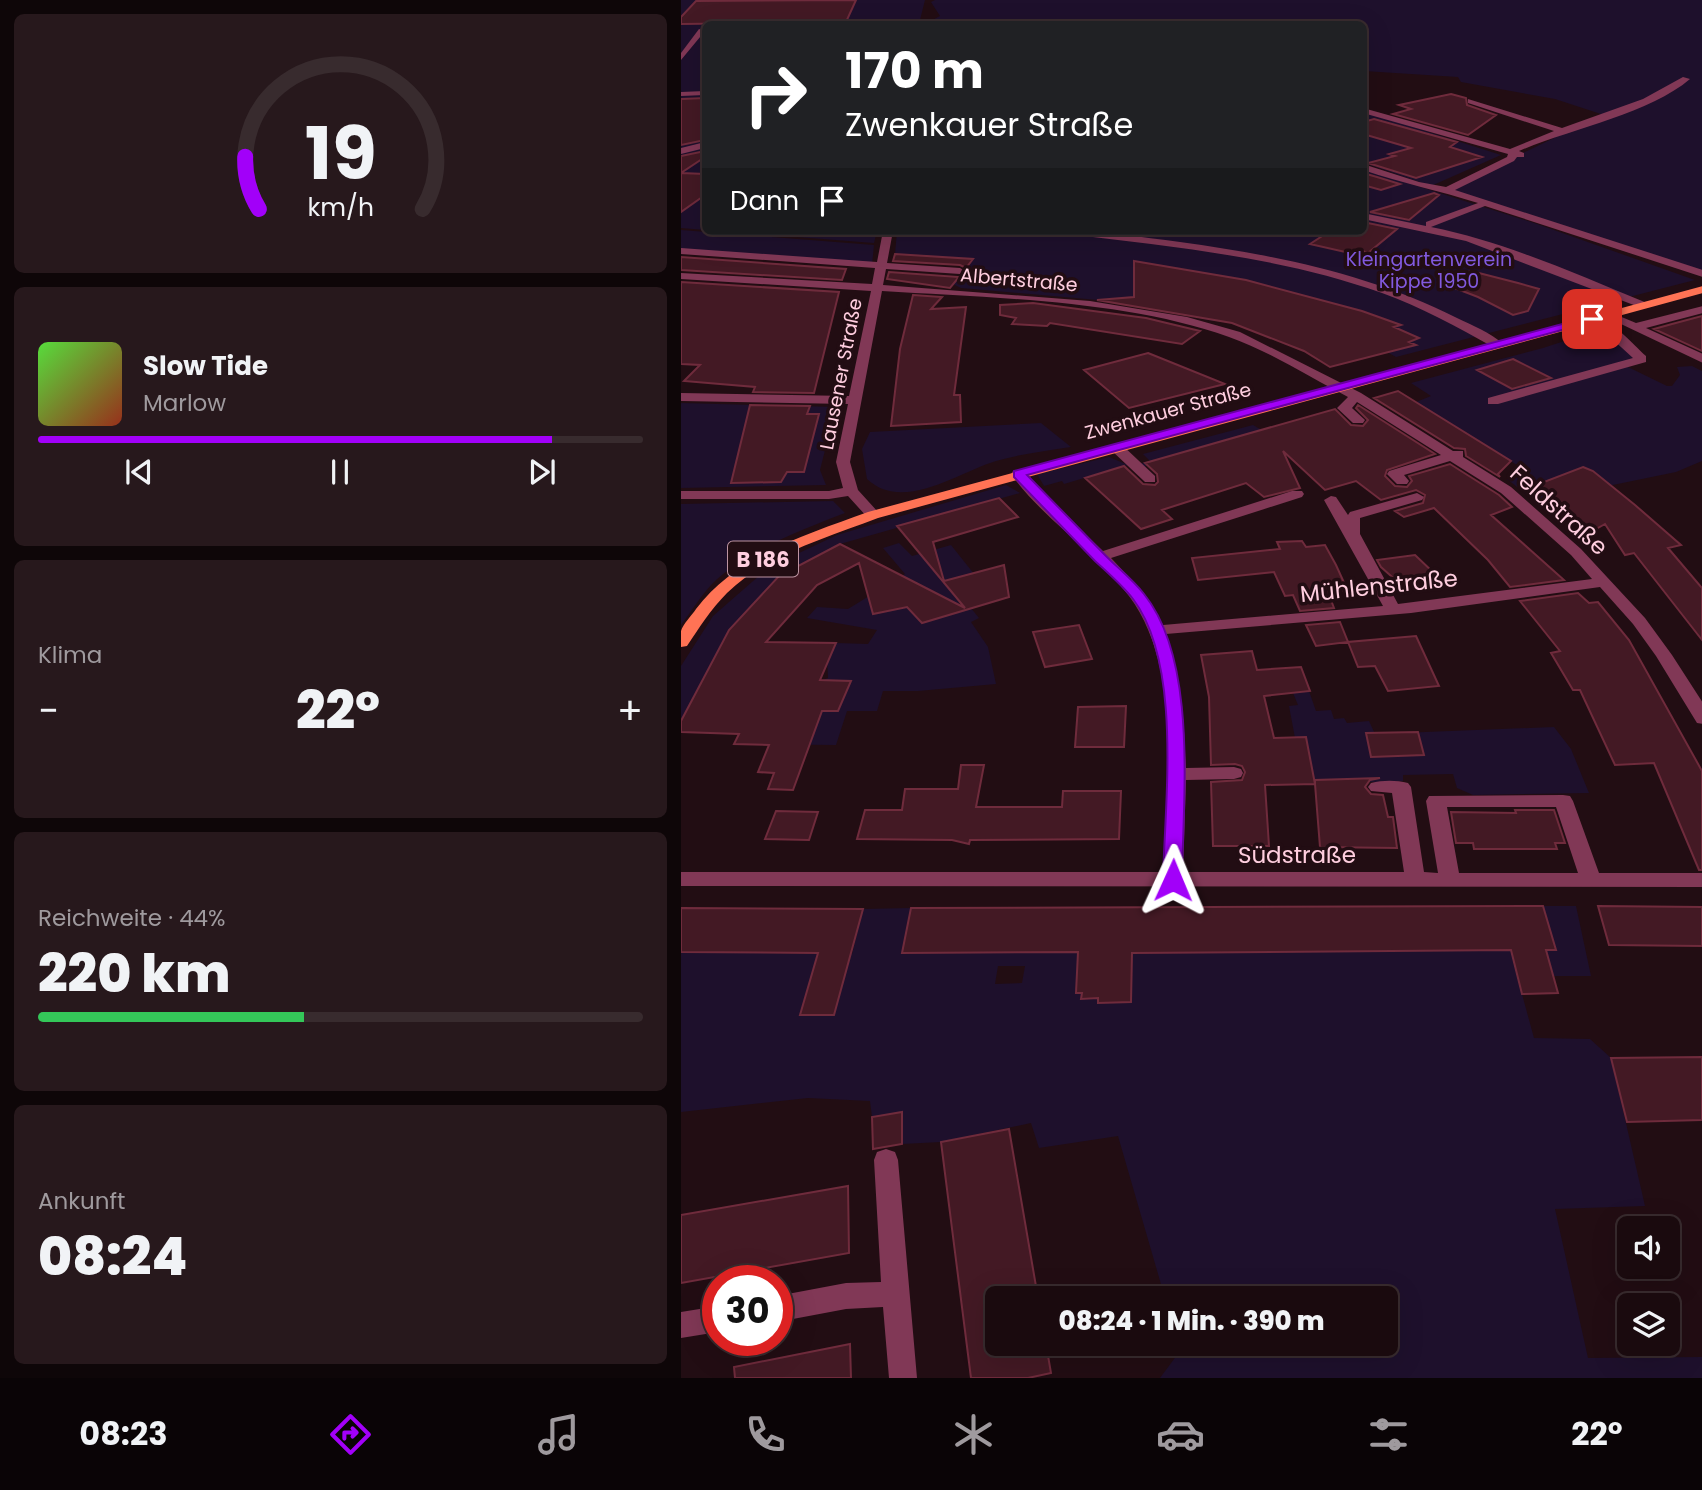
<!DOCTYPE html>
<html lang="de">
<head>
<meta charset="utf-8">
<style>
	:root { --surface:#1a0a0e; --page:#27181c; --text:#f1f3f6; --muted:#9f9a9e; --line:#382b2e; --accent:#a200f9 }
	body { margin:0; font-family:Poppins,sans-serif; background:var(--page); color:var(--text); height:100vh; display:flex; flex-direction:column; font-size:26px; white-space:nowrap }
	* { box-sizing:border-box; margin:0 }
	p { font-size:23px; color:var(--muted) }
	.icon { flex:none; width:38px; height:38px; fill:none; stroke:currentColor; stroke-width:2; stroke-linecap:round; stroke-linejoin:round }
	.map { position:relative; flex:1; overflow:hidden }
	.side { display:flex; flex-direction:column; gap:14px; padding:14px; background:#0e0608; width:681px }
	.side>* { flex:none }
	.guide { position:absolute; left:21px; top:21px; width:665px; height:214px; border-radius:10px; box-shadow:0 7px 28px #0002,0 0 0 2px var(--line); background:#202124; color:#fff; overflow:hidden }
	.fabs { position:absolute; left:936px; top:1216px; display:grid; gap:14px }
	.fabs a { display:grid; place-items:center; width:63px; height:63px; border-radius:10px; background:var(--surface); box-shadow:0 7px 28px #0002,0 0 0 2px var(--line); font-size:35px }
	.speed { position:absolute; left:21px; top:1265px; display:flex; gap:14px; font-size:35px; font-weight:700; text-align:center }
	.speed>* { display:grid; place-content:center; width:91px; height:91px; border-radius:50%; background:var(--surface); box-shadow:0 7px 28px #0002,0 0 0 2px var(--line); line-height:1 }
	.speed .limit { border:10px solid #d22; background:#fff; color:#111 }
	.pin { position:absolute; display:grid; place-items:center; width:60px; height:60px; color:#fff; margin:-30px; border-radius:14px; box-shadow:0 4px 10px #0006 }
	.me { position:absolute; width:77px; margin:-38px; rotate:1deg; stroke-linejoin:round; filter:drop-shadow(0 0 5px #0008) }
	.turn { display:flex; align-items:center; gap:24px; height:147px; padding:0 28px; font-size:32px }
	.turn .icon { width:91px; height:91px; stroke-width:2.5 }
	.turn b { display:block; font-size:49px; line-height:60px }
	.then { display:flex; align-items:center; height:66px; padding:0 28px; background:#0003; gap:14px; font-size:26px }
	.big { font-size:52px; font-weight:800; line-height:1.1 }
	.side .tile { flex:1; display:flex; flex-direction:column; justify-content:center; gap:10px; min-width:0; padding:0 24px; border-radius:10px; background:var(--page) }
	.side .dial { align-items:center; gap:0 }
	.dial svg { height:182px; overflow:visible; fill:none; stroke:var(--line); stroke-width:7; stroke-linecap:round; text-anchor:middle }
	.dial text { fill:var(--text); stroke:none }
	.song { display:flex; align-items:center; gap:21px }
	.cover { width:84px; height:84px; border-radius:10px; background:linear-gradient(135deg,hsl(110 70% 55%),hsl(10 70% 35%)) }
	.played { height:7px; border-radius:4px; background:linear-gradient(90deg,var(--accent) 85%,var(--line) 85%) }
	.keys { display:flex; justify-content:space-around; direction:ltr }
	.heat { display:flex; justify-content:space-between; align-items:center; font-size:38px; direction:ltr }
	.charge { height:10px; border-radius:5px; background:linear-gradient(90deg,#34c759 44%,var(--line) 0) }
	.trip { position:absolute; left:304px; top:1286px; width:413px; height:70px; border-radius:10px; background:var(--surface); box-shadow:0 7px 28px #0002,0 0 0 2px var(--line); font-weight:800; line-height:70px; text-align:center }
	.tabs { display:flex; height:112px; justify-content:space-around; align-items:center; background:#0a0406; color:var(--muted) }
	.tabs .icon { width:49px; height:49px }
	.tabs .current { color:var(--accent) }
	.tabs b { font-size:32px; color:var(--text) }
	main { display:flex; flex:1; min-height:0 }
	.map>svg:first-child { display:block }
</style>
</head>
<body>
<main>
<section class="side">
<div class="tile dial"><svg viewBox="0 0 100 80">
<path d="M14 69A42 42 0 1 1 86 69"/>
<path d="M14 69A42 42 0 0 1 8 46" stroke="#a200f9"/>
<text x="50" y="56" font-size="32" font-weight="700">19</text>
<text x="50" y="72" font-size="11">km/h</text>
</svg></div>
<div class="tile">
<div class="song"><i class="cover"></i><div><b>Slow Tide</b><p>Marlow</p></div></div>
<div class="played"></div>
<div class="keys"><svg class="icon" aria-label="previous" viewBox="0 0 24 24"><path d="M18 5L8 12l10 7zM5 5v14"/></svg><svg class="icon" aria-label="pause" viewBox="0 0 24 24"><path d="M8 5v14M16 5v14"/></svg><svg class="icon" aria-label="next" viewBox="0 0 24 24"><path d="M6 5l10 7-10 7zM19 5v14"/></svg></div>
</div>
<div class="tile"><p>Klima</p>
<div class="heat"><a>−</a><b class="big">22°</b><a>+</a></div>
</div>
<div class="tile"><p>Reichweite · 44%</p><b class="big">220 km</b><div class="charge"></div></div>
<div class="tile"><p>Ankunft</p><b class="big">08:24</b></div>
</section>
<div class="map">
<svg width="1022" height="1378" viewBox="0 0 1022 1378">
	<rect width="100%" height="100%" fill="#220d13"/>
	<!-- green -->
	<path fill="#1e102c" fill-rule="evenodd" d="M0,0H244L238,24H24V230L0,228Z
		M254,0H1021V274L766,190L873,138L879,130L923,115L874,99L780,82L777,77L683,71L682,24H244L259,16L250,2Z
		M682,111L820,155L750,186L683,163Z
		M683,169L856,224L1014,280L715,357L652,322L576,297L533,321L428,301L280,288L272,284L285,267L287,259L214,254L216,231H682Z
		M0,230L193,245L191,265L0,251Z
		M41,231H196L193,243Z
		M920,329L955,358L947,367L986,386H991L999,375L996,367L1011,366L1021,371V461L995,472L854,501L826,479L847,472L735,402L750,396L730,383L862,348Z
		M0,403L155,407L139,470L145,485L0,488Z
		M360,423L390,447C365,451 339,454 315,461C278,472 222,513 186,479L181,449L189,432Z
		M572,425L586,433L497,457L493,455L484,457L487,460L462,467L458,464L469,461L462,454Z
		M428,457L447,465L383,484L381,481L363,486L356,474Z
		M325,485L339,493L159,544L114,568L99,562L156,535Z
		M152,501L164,513C120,530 64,551 30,585C19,597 10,612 0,625V504Z
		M218,543L231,556L270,545L301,584L272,595L282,608L289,607L298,618L290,622L307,647L315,684L237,691H202L196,711H166L155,745L65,744L87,699L147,678L146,658L155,643L187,644L196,630L126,618L136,607L167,609L224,574L202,548Z
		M87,568L103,575L0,721V666L32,616Z
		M628,691L635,711L650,710L653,719L663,718L666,723L688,721L694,734L873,727L890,749L908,793L792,795L776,788L772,774L722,775V781L632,784L625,738H614L608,706L617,705L612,693Z
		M691,906L695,950H874L862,906H895L910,976H836L853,1038L909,1039L930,1058L964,1206L874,1209L907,1358L1021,1357V1378H479L499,1351L497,1344H705V1298H484L437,1136L358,1148L350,1123L260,1142L221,1144V1112L191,1117L189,1101L127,1098L0,1112V952L171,954L182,909L230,908L221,953L418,952L649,907ZM317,966H344L341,983L314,984ZM450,977L449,1002L417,1003V998L400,999L401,993Z"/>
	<!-- building -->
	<path fill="#431924" stroke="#6f2b3c" stroke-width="2" d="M175,0L165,22L0,24V17L15,1Z
		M770,94L785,98L786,105L815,115L787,135L712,114L730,109L718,105Z
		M24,98V140L0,145V99Z
		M693,119L776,142L769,147L801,157L735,178L687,163L714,156L708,154L730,148L682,134V122Z
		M24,151V157L0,173L24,174V195L0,212V156Z
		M682,173L696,177L719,184L700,190L682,185Z
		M753,193L758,195L728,220L689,212Z
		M682,222L716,229L687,253L679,250L673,254L629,244L649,231H682Z
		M214,254L292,259L285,268L279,265L212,261Z
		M0,257L165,269L161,280L0,270Z
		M453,261L565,280L681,311L720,325L713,327L738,338L728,342L735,345L649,367L623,351L551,323L416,300L453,297Z
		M790,271L837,283L858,289L847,311L832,315L797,297L758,282Z
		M208,272L278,277L269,288L206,279Z
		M0,282L158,292L133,393L72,392L74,387L3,381L19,365L0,364Z
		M232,295L261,297L250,309L285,307L273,395H279L280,422L210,426L219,349Z
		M352,303L465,318L519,331L501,344L369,323L366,326L331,324L335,318L319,315V305Z
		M1021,316V351L973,329L991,324Z
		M467,353L544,384L448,408L403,370Z
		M832,359L870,378L831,389L796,370Z
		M717,391L830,461L817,474L819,477L785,456L784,449L773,448L693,398Z
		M69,405L129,406L126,414H138L123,472H106L100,482L50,483Z
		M677,405L754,454L706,470L704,476L714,486L726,487L731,481L728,476L769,464L818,495L831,507L810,515L883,580L829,587L807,560L753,508L723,517L714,511L742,503L744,495L735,490L700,500L675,481L644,490L602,451L619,488L583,497L565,483L481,510L491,519L460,529L404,478L443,466L462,484L474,485L477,482L476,474L464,463L654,409L670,425L682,426L687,420L675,408Z
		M902,467L912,471L954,505L1000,545L987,548L1021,588V640L953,553L944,555L924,524L908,533L855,485Z
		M318,498L337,517L252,542L263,581L323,565L328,597L241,623L226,607L192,614L178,563L136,585L85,642L155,643L139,680L170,681L157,711H141L112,790L87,789L93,773L77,772L88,745L53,744L58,734L0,732V721L48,630L98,576L159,544L284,608L216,526Z
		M621,541L625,547L644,545L655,565L665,587H660L663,591L647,592L653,608L619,611L612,595L604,596L593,572L517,580L511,558L599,549L596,542Z
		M734,555L754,574L719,584L700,567L696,560Z
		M897,593L908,603L917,602L948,640L1021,771V870H1018L973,763L934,765L899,690H892L870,653L879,651L839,601Z
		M659,622L667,642L635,646L625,625Z
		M398,625L411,659L364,667L352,632Z
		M735,636L758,686L707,691L694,666L677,667L667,642Z
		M571,651L576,670L620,667L629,691L583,696L593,738L625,737L634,784V780L699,778L689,780L684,787L690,794L702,795L707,817H712L716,848L639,847L634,784L584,785L588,846H532L530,782L561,780L564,772L561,766L554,764L530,765L528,697L520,655Z
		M445,706L443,747H394L397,707Z
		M737,732L743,755L690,757L685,733Z
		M280,765H303L295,807H381L382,791H440L438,839L289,840L288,844L271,840L176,839L184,810H221L224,789H277Z
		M834,810H873L884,843H874L876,849H793L792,843H775L770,812L835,813Z
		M95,811L137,812L128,840L84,839Z
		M862,906L875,950H865L877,993L841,994L830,950L451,953L450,1002L417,1003V998L400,999L401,993H395L397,952L221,953L230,908Z
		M917,906L1021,907V946L928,945Z
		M0,908L182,909L153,1015H119L137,953L0,952Z
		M1021,1057V1120L946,1122L930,1058Z
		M221,1112V1144L192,1149L191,1117Z
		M328,1129L357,1298H317V1344H365L370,1373L347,1378H290L260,1142Z
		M167,1186L168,1253L0,1283V1215Z
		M169,1344L170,1378H54L53,1367Z"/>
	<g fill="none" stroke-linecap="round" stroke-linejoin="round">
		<!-- minor -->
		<path fill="#813856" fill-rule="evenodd" d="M18,29L24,31L0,60V53Z
			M1002,77L1009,79C968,114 889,129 838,151L843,153V157H836L833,161L774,190L1022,270V277L804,206L750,227C825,242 895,274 966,303V307H958L785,241L682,219V213L745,226V222L797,203C759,191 721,183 682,170V164L738,182L765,187L826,157L827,154L682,113V108L829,149L873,131L787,103V99L881,128L962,99Z
			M24,91V95L0,96V92Z
			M24,142V148L0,154V148Z
			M202,231H212L206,263L279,268L284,271L279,274L205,269L202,285L409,301L506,317L559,332L680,393L772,451H782V457L830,487L900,549L964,618L991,655L1022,703V724L1016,723L975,656L952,624L919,587L730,613L485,634C501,678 503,722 505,768L553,767L560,769L562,773L560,777L553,779L505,780L502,872H723L711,793L690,791L687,787L690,783C702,780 715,780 727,783L730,787L743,872L757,873L745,801L748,796L882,795L889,796L892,801L918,873H1022V887L0,886V872H482C485,788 502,668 448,596C414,551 364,521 330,474L332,471H342L371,503L422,551L611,491H621L623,494L621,497L430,558L462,592L482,625L702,606L643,500L650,496L655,497L667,515L669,512L736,493L743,497L741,500L679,518V534L717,604L911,579L890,555L820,493L769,461L723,475L728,481L726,484H716L706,474L708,471L760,455L676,402L671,408L684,420L682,423H672L656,408L667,397C630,378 586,350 548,337C444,300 311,298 201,291L169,462L177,490L197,512L199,515L197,518H187L167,496L148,499H0V491H148L162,488L155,462L167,404L0,401V393L168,396L190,291L0,279V273L191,284L194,268L0,254V248L196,262ZM766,807H875L897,873H778Z
			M382,231C421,231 460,237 499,242C594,255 689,274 776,318C791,325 810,333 822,344L812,347C776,327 740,307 701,293C600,257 493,247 387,234Z
			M1022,306V313L965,328L1022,354V363L921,315L931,313L955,323Z
			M907,317C927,314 951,344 965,356V362L817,404H807V398L952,358L918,327L907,321Z
			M435,443L440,444L474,476V482H464L430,450L428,447Z
			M205,1149L214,1152L217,1160L236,1378H208L202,1307L165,1309L96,1322V1296L165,1283L200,1282L193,1160L196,1152Z
			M37,1306V1332L0,1338V1312Z"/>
		<!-- major -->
		<path fill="#ff7355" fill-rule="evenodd" d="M1022,286V293L197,518C145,538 87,554 46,593C30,609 18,628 6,646L0,647C0,642 0,635 0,631C2,624 11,615 15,609C57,554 125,535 187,512Z"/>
	</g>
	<!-- route -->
	<path fill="#a200f9" stroke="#6900a2" stroke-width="2" d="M911,316L916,319L914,321L346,475C372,502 399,529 425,556C437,568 452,580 463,594C517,661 502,797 501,880L498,885H485L482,880C484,800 501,664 452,599C441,585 427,573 414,561C387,533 360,505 333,477V471Z"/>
	<g text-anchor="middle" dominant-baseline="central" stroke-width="7" stroke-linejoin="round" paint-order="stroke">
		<!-- far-park labels -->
		<g font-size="19" fill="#825adf" stroke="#220d13">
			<text x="748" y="259">Kleingartenverein<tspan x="748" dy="22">Kippe 1950</tspan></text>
		</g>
		<!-- far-street labels -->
		<g font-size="19" fill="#ffcedf" stroke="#220d13">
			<text transform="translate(338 280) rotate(5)">Albertstraße</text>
			<text transform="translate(160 374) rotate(-79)">Lausener Straße</text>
			<text transform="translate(487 411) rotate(-15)">Zwenkauer Straße</text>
		</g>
		<!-- shield labels -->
		<rect fill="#220d13" stroke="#bd94a2" stroke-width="2" x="47" y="541.5" width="70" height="35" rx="5"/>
		<g font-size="21" font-weight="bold" fill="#ffcedf">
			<text x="82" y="559">B 186</text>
		</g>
		<!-- street labels -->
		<g font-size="23" fill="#ffcedf" stroke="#220d13">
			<text transform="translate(878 510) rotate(42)">Feldstraße</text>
			<text transform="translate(698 586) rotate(-6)">Mühlenstraße</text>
			<text x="616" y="855">Südstraße</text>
		</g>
	</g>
</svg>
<div class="fabs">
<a><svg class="icon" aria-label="sound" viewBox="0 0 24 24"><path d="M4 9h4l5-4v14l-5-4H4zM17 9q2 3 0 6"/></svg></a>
<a><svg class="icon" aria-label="layers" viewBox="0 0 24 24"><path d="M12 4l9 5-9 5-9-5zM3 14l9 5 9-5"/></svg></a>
</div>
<div class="speed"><div class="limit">30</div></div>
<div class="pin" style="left:911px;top:319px;background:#d93025"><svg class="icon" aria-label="arrive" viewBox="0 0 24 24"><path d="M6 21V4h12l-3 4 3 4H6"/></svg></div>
<svg class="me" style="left:492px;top:880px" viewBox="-20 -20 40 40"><path d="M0-17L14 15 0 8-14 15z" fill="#a200f9" stroke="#fff" stroke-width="4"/></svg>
<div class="trip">08:24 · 1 Min. · 390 m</div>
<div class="guide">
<div class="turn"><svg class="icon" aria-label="right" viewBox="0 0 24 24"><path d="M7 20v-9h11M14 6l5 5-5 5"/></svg><div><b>170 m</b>Zwenkauer Straße</div></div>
<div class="then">Dann<svg class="icon" aria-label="arrive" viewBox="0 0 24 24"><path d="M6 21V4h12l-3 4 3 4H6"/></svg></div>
</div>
</div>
</main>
<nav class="tabs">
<b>08:23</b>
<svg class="icon current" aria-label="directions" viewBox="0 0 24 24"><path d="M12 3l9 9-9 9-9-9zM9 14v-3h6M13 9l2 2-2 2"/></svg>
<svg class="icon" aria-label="music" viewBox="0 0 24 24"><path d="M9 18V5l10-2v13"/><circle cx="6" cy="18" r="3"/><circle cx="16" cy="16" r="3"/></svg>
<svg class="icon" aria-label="phone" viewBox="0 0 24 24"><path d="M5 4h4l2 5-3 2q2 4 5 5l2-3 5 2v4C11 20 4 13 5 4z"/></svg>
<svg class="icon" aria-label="climate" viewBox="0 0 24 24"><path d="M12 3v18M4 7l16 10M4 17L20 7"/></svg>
<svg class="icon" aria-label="car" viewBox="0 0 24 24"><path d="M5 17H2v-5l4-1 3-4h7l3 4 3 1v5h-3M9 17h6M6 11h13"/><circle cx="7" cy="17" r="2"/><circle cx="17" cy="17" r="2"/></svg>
<svg class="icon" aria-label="filters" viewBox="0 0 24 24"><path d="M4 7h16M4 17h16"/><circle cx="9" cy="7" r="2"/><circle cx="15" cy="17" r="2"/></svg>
<b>22°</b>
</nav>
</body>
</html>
